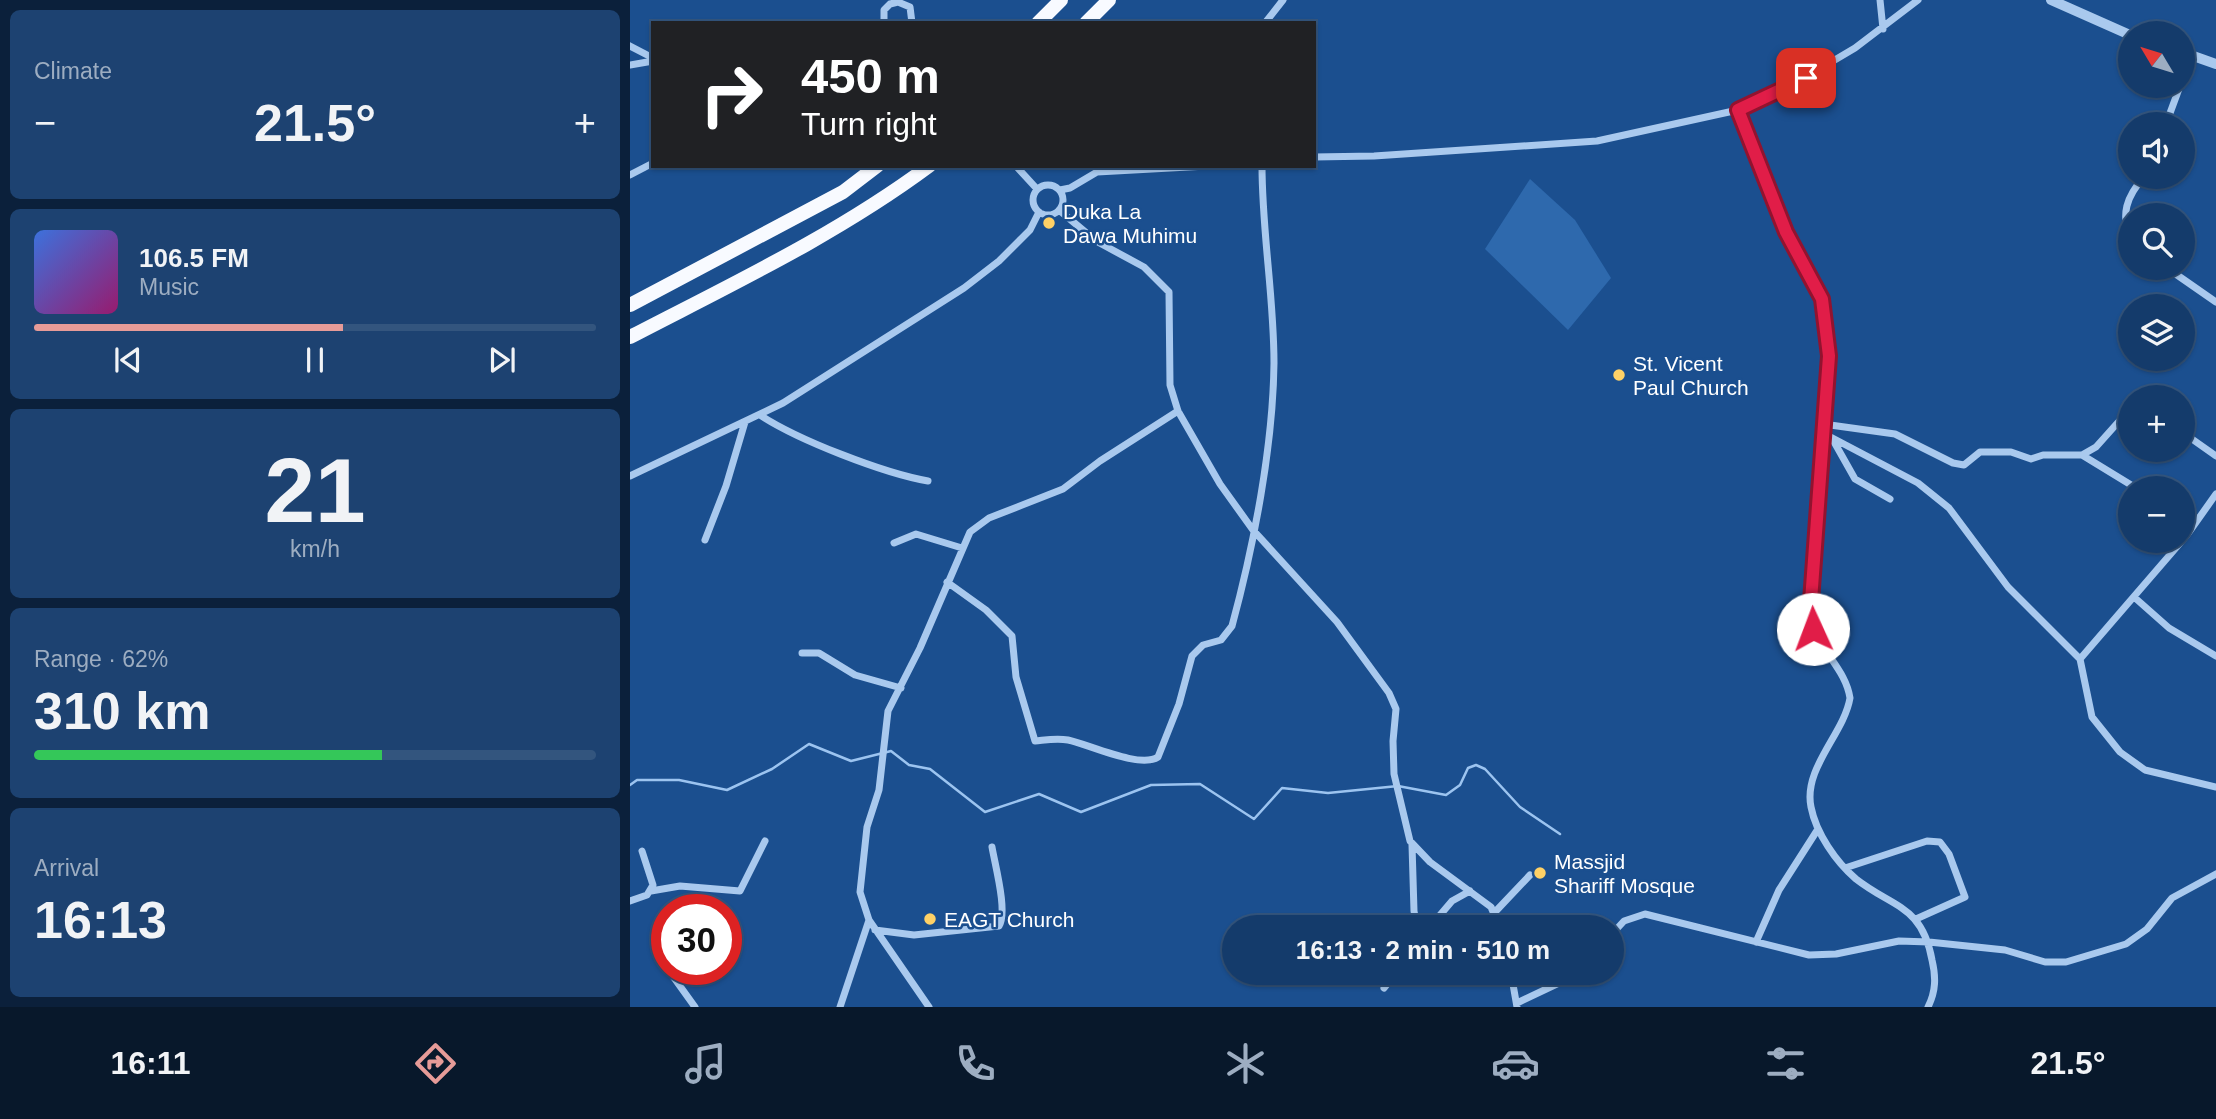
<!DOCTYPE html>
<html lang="en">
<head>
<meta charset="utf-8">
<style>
	:root { --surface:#143b6b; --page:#1d4271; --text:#f1f3f6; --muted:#9dadc1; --line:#33557e; --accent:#e69b98 }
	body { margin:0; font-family:Helvetica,sans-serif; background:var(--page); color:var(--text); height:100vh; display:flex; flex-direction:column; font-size:26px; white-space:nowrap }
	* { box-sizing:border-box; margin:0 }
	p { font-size:23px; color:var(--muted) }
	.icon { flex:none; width:38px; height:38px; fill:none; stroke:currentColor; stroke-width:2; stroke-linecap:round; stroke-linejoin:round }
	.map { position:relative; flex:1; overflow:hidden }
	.panel { display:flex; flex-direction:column; gap:10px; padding:10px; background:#0b203b; width:630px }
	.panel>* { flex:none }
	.banner { position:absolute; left:21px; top:21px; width:665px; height:147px; border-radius:0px; box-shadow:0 2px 5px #0004,0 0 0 2px var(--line); background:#202124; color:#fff; overflow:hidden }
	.needle { width:46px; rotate:308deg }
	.fabs { position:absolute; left:1488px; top:21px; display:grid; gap:14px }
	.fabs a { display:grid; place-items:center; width:77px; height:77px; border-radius:50%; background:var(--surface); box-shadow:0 2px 5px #0004,0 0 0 2px var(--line); font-size:35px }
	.speed { position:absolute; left:21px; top:894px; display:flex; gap:14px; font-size:35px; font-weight:700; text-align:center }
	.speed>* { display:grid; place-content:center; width:91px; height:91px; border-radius:50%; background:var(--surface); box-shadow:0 2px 5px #0004,0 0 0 2px var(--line); line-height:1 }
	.speed .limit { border:10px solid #d22; background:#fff; color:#111 }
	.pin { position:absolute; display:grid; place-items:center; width:60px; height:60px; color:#fff; margin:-30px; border-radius:14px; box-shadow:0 4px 10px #0006 }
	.me { position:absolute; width:77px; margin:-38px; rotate:358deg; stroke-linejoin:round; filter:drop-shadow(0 0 5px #0008) }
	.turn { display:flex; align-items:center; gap:24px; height:147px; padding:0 35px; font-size:32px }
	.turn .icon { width:91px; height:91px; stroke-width:2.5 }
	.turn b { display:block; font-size:49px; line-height:60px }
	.big { font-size:52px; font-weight:600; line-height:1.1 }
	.panel .card { flex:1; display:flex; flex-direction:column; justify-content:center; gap:10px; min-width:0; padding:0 24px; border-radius:10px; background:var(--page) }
	.panel .dial { align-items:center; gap:0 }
	.dial b { font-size:91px; line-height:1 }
	.song { display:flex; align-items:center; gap:21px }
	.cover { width:84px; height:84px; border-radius:10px; background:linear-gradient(135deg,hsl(220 70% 55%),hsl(320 70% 35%)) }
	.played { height:7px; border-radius:4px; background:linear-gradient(90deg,var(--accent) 55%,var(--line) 55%) }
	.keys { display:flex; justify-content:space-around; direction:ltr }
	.heat { display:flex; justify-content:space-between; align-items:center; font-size:38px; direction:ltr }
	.charge { height:10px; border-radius:5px; background:linear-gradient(90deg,#34c759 62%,var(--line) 0) }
	.trip { position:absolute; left:592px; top:915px; width:402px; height:70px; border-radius:35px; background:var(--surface); box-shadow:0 2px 5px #0004,0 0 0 2px var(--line); font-weight:600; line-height:70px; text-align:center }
	.dock { display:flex; height:112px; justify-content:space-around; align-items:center; background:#08182b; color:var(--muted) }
	.dock .icon { width:49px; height:49px }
	.dock .selected { color:var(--accent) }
	.dock b { font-size:32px; color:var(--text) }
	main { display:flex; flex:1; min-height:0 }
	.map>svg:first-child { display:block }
</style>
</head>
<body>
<main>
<section class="panel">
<div class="card"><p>Climate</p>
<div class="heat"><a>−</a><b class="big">21.5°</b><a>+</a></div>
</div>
<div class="card">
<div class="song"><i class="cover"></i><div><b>106.5 FM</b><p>Music</p></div></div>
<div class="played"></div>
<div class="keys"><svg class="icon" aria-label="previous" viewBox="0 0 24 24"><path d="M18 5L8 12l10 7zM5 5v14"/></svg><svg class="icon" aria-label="pause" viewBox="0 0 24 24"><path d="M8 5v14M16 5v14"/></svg><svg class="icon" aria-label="next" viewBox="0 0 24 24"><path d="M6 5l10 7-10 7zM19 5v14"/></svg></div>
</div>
<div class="card dial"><b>21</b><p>km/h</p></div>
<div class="card"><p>Range · 62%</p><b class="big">310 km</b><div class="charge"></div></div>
<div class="card"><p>Arrival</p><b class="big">16:13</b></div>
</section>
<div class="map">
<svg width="1586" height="1007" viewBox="0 0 1586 1007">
	<rect width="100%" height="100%" fill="#1b4f8f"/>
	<!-- green -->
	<path fill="#2e69ad" d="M900,179L945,220L981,278L938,330L855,249Z"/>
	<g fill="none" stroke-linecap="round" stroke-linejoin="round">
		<!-- stream -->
		<path stroke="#9cc4f0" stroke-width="2.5" d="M0,785L7,780H49L97,790L142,769L179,744L221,761L261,751L279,765L300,769L355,812L409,794L451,812L521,785L570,784L624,819L652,788L698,793L768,786L816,795L830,785L838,768L846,765L855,769L890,807L930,834"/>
		<!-- minor -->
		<path stroke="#a9c9ee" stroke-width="7" d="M1250,0L1253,29
			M254,23V10L260,4L268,2L280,7L282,23
			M635,23L653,0
			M0,46L23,58
			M0,65L23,61
			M1552,77L1557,54
			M1108,110L1156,232L1186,283L1195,317L1199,356L1181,612C1184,649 1215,665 1220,698C1214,734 1173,768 1181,807C1186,833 1206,862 1226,879C1263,908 1292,905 1302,960C1306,977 1306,991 1298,1007
			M1536,124L1550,86
			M684,157L744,156L967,141L1108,110L1176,77L1225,48L1288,0
			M386,166L407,189
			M0,175L23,163
			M403 200a15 15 0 1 1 30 0a15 15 0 1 1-30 0Z
			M430,190L440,188L467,172L577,166
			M429,210L466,241L514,267L539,292L540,385L548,411L590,484L623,530L707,622L759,693L766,709L763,741L764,774L780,841L800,862L861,907L870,928
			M1500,239C1491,214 1496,197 1514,177
			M1537,268L1586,302
			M130,415C168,440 253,473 298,481
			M1193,424L1265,434L1323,463L1334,465L1350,452H1381L1401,459L1413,455H1452L1466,447L1500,409
			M1191,432L1288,483L1319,508L1378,587L1450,659L1462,717L1490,752L1515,770L1586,787
			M1552,432L1586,456
			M1203,440L1225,479L1260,499
			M1452,455L1506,488
			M0,476L153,403L334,288L369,261L400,230L409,212
			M75,540L96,486L115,422
			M264,543L286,534L332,548
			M317,582L356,610L382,636L386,677L405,741C416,740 426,738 438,740C458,744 510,769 528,757L549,704L562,656L573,645L591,640L602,626C624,545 643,446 644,363C644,297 632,232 632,166
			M1504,597L1539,628L1586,656
			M172,653H189L225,675L271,688
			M1450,659L1557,535L1586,494
			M782,845L784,911L787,928
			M1215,868L1297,841L1310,842L1319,854L1335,897L1286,919
			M21,891L50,886L110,891L135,841
			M0,901L17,895L23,885L12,851
			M865,912L900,875
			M799,928L822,901L840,891
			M245,930L284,935L369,926C378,912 365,865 362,847
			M982,934L994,921L1015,914L1179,955L1206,954L1269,941L1299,942L1375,950L1415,962H1436L1496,944L1517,929L1542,898L1586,874
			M1126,942L1149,890L1188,829
			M881,973L887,1007
			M42,975L65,1007
			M754,988L766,973
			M887,1003L950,973
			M210,1007L239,920
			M299,1007L239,920L230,892L237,827L249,790L258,711L290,648L340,532L359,518L433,489L470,461L548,411"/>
		<!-- tertiary -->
		<path stroke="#a9c9ee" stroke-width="10" d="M1421,0L1500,35
			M1552,52L1586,64"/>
		<!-- trunk -->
		<path stroke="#f8faff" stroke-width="14" d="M408,23L431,0
			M456,23L479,0
			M0,305L213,192L247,166
			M0,337C102,284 206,235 299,166"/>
	</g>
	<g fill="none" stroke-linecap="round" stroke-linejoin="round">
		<defs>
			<path id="route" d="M1176,78L1108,110L1156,232L1192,299L1199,356L1181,601L1183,629"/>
		</defs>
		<!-- route casing -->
		<use href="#route" stroke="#92132f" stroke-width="18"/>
		<!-- route -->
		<use href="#route" stroke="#e11d48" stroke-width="12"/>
	</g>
	<!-- markers -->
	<g fill="#ffd166" stroke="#1b4f8f" stroke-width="2.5">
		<circle cx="419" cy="223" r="7"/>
		<circle cx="989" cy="375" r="7"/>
		<circle cx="910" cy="873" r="7"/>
		<circle cx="300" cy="919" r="7"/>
	</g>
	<g text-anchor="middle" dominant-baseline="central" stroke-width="5" stroke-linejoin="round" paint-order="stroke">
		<!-- poi labels -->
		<g font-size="21" fill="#fff" stroke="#1b4f8f" text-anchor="start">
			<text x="433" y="211">Duka La<tspan x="433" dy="24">Dawa Muhimu</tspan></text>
			<text x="1003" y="363">St. Vicent<tspan x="1003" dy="24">Paul Church</tspan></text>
			<text x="924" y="861">Massjid<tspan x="924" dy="24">Shariff Mosque</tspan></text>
			<text x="314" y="919">EAGT Church</text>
		</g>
	</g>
</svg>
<div class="fabs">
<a><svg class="needle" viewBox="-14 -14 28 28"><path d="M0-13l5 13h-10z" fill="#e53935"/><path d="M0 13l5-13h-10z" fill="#9dadc1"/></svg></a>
<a><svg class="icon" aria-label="sound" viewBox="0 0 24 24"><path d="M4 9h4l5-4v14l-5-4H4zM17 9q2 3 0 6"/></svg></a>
<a><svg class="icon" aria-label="search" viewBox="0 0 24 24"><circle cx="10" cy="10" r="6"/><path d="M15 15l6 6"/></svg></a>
<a><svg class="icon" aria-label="layers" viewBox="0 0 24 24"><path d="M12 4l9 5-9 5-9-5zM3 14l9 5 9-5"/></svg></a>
<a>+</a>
<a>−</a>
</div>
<div class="speed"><div class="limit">30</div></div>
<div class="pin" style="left:1176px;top:78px;background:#d93025"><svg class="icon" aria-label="arrive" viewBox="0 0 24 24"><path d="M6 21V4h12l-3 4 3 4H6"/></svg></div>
<svg class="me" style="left:1183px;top:629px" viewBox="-20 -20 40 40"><circle r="19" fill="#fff"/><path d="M0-13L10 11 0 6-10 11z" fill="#e11d48"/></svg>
<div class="trip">16:13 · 2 min · 510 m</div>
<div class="banner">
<div class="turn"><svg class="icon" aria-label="right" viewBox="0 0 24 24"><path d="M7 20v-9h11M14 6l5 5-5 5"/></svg><div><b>450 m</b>Turn right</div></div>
</div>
</div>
</main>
<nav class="dock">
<b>16:11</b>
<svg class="icon selected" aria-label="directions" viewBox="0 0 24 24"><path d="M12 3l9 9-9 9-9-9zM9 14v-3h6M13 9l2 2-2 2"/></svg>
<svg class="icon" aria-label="music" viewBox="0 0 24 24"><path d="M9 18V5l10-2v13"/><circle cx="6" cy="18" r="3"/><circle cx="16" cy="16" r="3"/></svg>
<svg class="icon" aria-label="phone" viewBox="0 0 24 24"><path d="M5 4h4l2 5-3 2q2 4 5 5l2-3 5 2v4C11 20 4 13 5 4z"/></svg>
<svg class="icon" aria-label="climate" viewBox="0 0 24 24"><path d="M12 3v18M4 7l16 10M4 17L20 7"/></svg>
<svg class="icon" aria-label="car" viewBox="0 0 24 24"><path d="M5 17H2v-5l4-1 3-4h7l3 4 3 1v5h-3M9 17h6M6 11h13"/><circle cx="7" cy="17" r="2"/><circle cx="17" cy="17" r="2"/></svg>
<svg class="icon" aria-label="filters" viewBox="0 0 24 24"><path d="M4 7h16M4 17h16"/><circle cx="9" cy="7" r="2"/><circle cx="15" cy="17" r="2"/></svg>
<b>21.5°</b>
</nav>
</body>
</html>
